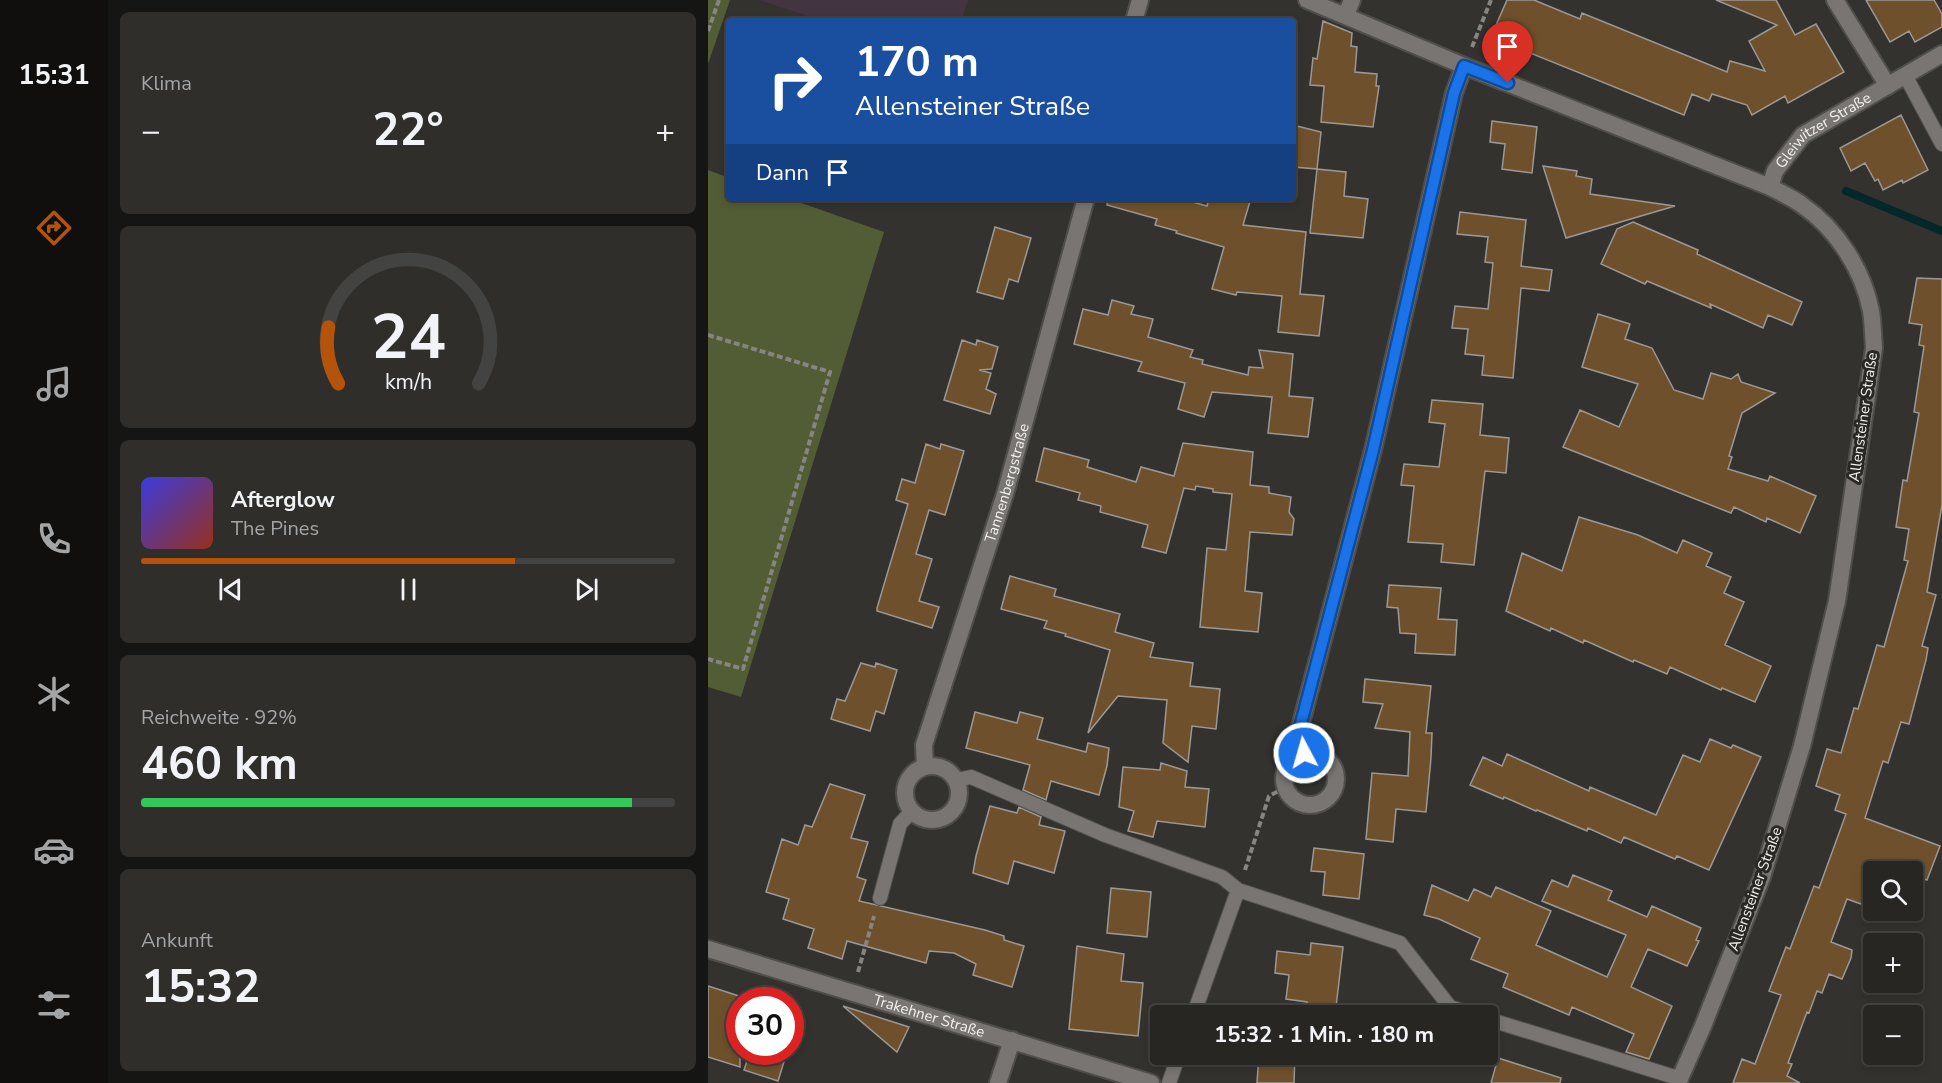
<!DOCTYPE html>
<html lang="de">
<head>
<meta charset="utf-8">
<style>
	:root { --surface:#272623; --page:#2f2e2b; --text:#f1f3f6; --muted:#a4a5a6; --line:#434341; --accent:#b45309 }
	body { margin:0; font-family:"Nunito Sans",sans-serif; background:var(--page); color:var(--text); height:100vh; display:flex; flex-direction:column; font-size:22px; white-space:nowrap }
	* { box-sizing:border-box; margin:0 }
	p { font-size:20px; color:var(--muted) }
	.icon { flex:none; width:33px; height:33px; fill:none; stroke:currentColor; stroke-width:2; stroke-linecap:round; stroke-linejoin:round }
	.map { position:relative; flex:1; overflow:hidden }
	.details { display:flex; flex-direction:column; gap:12px; padding:12px; background:#151513; width:600px }
	.details>* { flex:none }
	.hud { position:absolute; left:18px; top:18px; width:570px; height:183px; border-radius:6px; box-shadow:0 3px 9px #0003,0 0 0 2px var(--line); background:#1a4fa0; color:#fff; overflow:hidden }
	.tools { position:absolute; left:1155px; top:861px; display:grid; gap:12px }
	.tools a { display:grid; place-items:center; width:60px; height:60px; border-radius:6px; background:var(--surface); box-shadow:0 3px 9px #0003,0 0 0 2px var(--line); font-size:30px }
	.speed { position:absolute; left:18px; top:987px; display:flex; gap:12px; font-size:30px; font-weight:700; text-align:center }
	.speed>* { display:grid; place-content:center; width:78px; height:78px; border-radius:50%; background:var(--surface); box-shadow:0 3px 9px #0003,0 0 0 2px var(--line); line-height:1 }
	.speed .limit { border:9px solid #d22; background:#fff; color:#111 }
	.pin { position:absolute; display:grid; place-items:center; width:51px; height:51px; color:#fff; margin:-62px -26px; border-radius:50% 50% 50% 0; rotate:-45deg; box-shadow:0 0 6px #0007 }
	.pin .icon { rotate:45deg }
	.me { position:absolute; width:66px; margin:-33px; rotate:354deg; stroke-linejoin:round; filter:drop-shadow(0 0 4px #0008) }
	.turn { display:flex; align-items:center; gap:21px; height:126px; padding:0 30px; font-size:27px }
	.turn .icon { width:78px; height:78px; stroke-width:2.5 }
	.turn b { display:block; font-size:42px; line-height:51px }
	.then { display:flex; align-items:center; height:57px; padding:0 30px; background:#0003; gap:12px; font-size:22px }
	.big { font-size:45px; font-weight:700; line-height:1.1 }
	.details .tile { flex:1; display:flex; flex-direction:column; justify-content:center; gap:9px; min-width:0; padding:0 21px; border-radius:9px; background:var(--page) }
	.details .dial { align-items:center; gap:0 }
	.dial svg { height:156px; overflow:visible; fill:none; stroke:var(--line); stroke-width:7; stroke-linecap:round; text-anchor:middle }
	.dial text { fill:var(--text); stroke:none }
	.song { display:flex; align-items:center; gap:18px }
	.cover { width:72px; height:72px; border-radius:9px; background:linear-gradient(135deg,hsl(240 70% 55%),hsl(10 70% 35%)) }
	.played { height:6px; border-radius:3px; background:linear-gradient(90deg,var(--accent) 70%,var(--line) 70%) }
	.keys { display:flex; justify-content:space-around; direction:ltr }
	.heat { display:flex; justify-content:space-between; align-items:center; font-size:33px; direction:ltr }
	.charge { height:9px; border-radius:4px; background:linear-gradient(90deg,#34c759 92%,var(--line) 0) }
	.trip { position:absolute; left:442px; top:1005px; width:348px; height:60px; border-radius:6px; background:var(--surface); box-shadow:0 3px 9px #0003,0 0 0 2px var(--line); font-weight:700; line-height:60px; text-align:center }
	main { display:flex; flex:1; min-height:0 }
	.menu { display:flex; flex-direction:column; width:108px; justify-content:space-around; align-items:center; background:#100f0e; color:var(--muted) }
	.menu .icon { width:42px; height:42px }
	.menu .active { color:var(--accent) }
	.menu b { font-size:27px; color:var(--text) }
	.map>svg:first-child { display:block }
</style>
</head>
<body>
<main>
<nav class="menu">
<b>15:31</b>
<svg class="icon active" aria-label="directions" viewBox="0 0 24 24"><path d="M12 3l9 9-9 9-9-9zM9 14v-3h6M13 9l2 2-2 2"/></svg>
<svg class="icon" aria-label="music" viewBox="0 0 24 24"><path d="M9 18V5l10-2v13"/><circle cx="6" cy="18" r="3"/><circle cx="16" cy="16" r="3"/></svg>
<svg class="icon" aria-label="phone" viewBox="0 0 24 24"><path d="M5 4h4l2 5-3 2q2 4 5 5l2-3 5 2v4C11 20 4 13 5 4z"/></svg>
<svg class="icon" aria-label="climate" viewBox="0 0 24 24"><path d="M12 3v18M4 7l16 10M4 17L20 7"/></svg>
<svg class="icon" aria-label="car" viewBox="0 0 24 24"><path d="M5 17H2v-5l4-1 3-4h7l3 4 3 1v5h-3M9 17h6M6 11h13"/><circle cx="7" cy="17" r="2"/><circle cx="17" cy="17" r="2"/></svg>
<svg class="icon" aria-label="filters" viewBox="0 0 24 24"><path d="M4 7h16M4 17h16"/><circle cx="9" cy="7" r="2"/><circle cx="15" cy="17" r="2"/></svg>
</nav>
<section class="details">
<div class="tile"><p>Klima</p>
<div class="heat"><a>−</a><b class="big">22°</b><a>+</a></div>
</div>
<div class="tile dial"><svg viewBox="0 0 100 80">
<path d="M14 69A42 42 0 1 1 86 69"/>
<path d="M14 69A42 42 0 0 1 9 40" stroke="#b45309"/>
<text x="50" y="56" font-size="32" font-weight="700">24</text>
<text x="50" y="72" font-size="11">km/h</text>
</svg></div>
<div class="tile">
<div class="song"><i class="cover"></i><div><b>Afterglow</b><p>The Pines</p></div></div>
<div class="played"></div>
<div class="keys"><svg class="icon" aria-label="previous" viewBox="0 0 24 24"><path d="M18 5L8 12l10 7zM5 5v14"/></svg><svg class="icon" aria-label="pause" viewBox="0 0 24 24"><path d="M8 5v14M16 5v14"/></svg><svg class="icon" aria-label="next" viewBox="0 0 24 24"><path d="M6 5l10 7-10 7zM19 5v14"/></svg></div>
</div>
<div class="tile"><p>Reichweite · 92%</p><b class="big">460 km</b><div class="charge"></div></div>
<div class="tile"><p>Ankunft</p><b class="big">15:32</b></div>
</section>
<div class="map">
<svg width="1234" height="1083" viewBox="0 0 1234 1083">
	<rect width="100%" height="100%" fill="#34322f"/>
	<!-- education -->
	<path fill="#433442" d="M51,0H260L253,21H116Z"/>
	<!-- green -->
	<path fill="#525d35" d="M0,0H22L0,64Z
		M0,170L21,178V198H79L176,232L33,697L0,687Z"/>
	<g fill="none" stroke-linecap="round" stroke-linejoin="round">
		<!-- stream -->
		<path stroke="#042829" stroke-width="8" d="M1138,191L1234,231"/>
	</g>
	<!-- building -->
	<path fill="#6e512c" stroke="#9b9895" stroke-width="1.5" d="M799,0H826L872,19L874,13L1019,72L1022,61L1057,71L1041,41L1069,25L1008,0H1068L1087,35L1108,24L1136,72L1080,103L1077,96L1044,115L1039,105L1004,94L1001,101L984,94L976,115L805,46L810,34L788,25Z
		M1158,0H1226L1234,14V27L1207,42L1201,31L1182,42Z
		M615,21L644,33L643,46L649,47L647,72L669,74L668,86H671L665,127L613,122L616,86L602,85L605,58L609,59Z
		M1193,115L1220,170L1195,183L1194,180L1175,190L1170,179L1167,181L1157,163L1143,171L1132,148Z
		M784,121L829,127L824,173L794,169L797,144L782,142Z
		M585,125L613,132L609,169L638,172L636,196L660,199L655,238L602,233L609,169L585,167Z
		M835,166L869,171L868,176L884,179L882,194L967,206L858,238Z
		M400,198H470L499,206L501,198H543L535,225L598,232L592,294L616,296L611,336L570,332L574,296L529,292L528,295L504,289L516,247L468,233L469,231L447,225L449,219L399,205Z
		M752,212L818,220L813,266L844,270L841,291L813,288L805,378L774,375L776,356L757,354L760,329L744,328L747,306L780,309L785,263L777,262L780,237L749,234Z
		M925,222L990,250L989,254L1094,302L1084,325L1060,315L1055,328L1002,304L1003,308L939,281L937,284L893,264L909,229Z
		M287,227L323,238L310,282L301,279L295,299L269,292Z
		M1209,278L1234,279V505L1219,592L1228,595L1214,646L1220,648L1218,660L1201,724L1193,722L1180,763L1175,761L1157,818L1232,846L1219,880L1204,875V872H1165L1153,904L1139,899L1123,942L1144,950L1143,958L1134,979L1121,974L1114,993L1109,991L1101,1013L1099,1012L1080,1063L1084,1064L1079,1076L1092,1083H1025L1034,1059L1047,1064L1073,995L1061,991L1078,947L1082,949L1106,886L1111,888L1138,814L1127,810L1132,795L1108,786L1119,749L1133,753L1146,708L1150,709L1169,645L1176,647L1200,561L1196,560L1201,529L1188,527L1195,480L1199,481L1211,413L1206,412L1216,346L1211,345L1214,325L1201,323Z
		M404,300L426,306L423,314L445,319L440,337L485,350L482,357L495,360L494,364L540,375L541,367L555,368L551,350L585,354L581,396L605,398L600,437L560,433L564,397L504,392L496,417L470,409L477,383L430,371L434,362L366,344L375,309L400,315Z
		M890,314L922,324L917,339L944,348L966,390L995,399L1003,373L1023,379L1030,374L1033,382L1067,393L1034,413L1021,456L1024,457L1020,469L1060,481L1062,476L1108,496L1092,533L1059,518L1058,522L1026,507L1023,513L855,447L872,410L911,427L930,384L874,367Z
		M254,340L268,345L269,340L290,347L284,369L271,370L283,373L278,389L288,394L282,414L236,400Z
		M724,400L775,404L772,435L801,438L798,473L777,471L766,565L733,562L735,544L700,542L706,486L693,485L696,464L731,467L737,424L721,422Z
		M475,443L545,452L542,485L561,487V493L583,497L581,512L586,519L584,535L542,532L537,591L554,593L550,632L492,627L499,548L518,550L524,494L505,492V489L488,486L487,490L476,488L458,553L434,547L440,525L392,512L393,506L370,500L372,493L328,481L336,448L381,460L379,467L428,482L433,467L466,476Z
		M218,444L232,449L233,444L256,451L237,515L221,510L208,554L224,559L211,601L231,607L224,628L169,611V608L200,504L188,500L194,479L207,483Z
		M871,517L930,535L969,553L975,540L1004,553L998,566L1023,577L1016,593L1036,602L1017,645L1063,666L1047,702L1014,688L1013,690L962,667L959,674L926,660L925,662L876,640L875,643L843,628L842,631L798,611L814,553L854,571Z
		M302,576L348,589L346,596L412,614L407,632L446,643L442,657L485,663L482,686L512,689L508,729L484,726L480,762L455,743L459,700L410,696L380,733L402,650L357,636L358,634L336,628L339,621L293,609Z
		M681,585L733,588L730,619L749,620L747,655L707,653L708,634L692,633L690,608L679,607Z
		M153,663L167,667L168,663L189,670L176,714L168,711L162,731L123,719L129,699L137,701Z
		M657,679L723,686L718,733H724L723,758L718,812L688,809L685,842L658,839L664,773L700,776L702,732L667,728L675,704L655,702Z
		M267,712L309,723L312,712L335,718L329,739L378,752L380,743L401,748L399,766L391,795L343,781L338,800L315,790L322,765L258,748Z
		M1002,739L1023,748L1025,745L1053,757L1001,870L969,856L967,859L916,837L913,843L880,828L879,831L829,810L828,811L796,797L795,799L762,785L775,757L794,766L799,754L881,791L882,787L948,815L975,755L992,762Z
		M453,763L479,771L477,787L501,789L497,827L449,821L445,837L420,831L426,811L411,807L415,767L452,770Z
		M122,784L157,795L143,838L160,842L149,877L158,880L151,901L277,930L296,936V940L316,946L304,987L265,975L268,964L246,953L221,951L218,963L139,941L134,959L100,948L106,929L75,919L81,899L58,892L74,839L90,845L97,825L104,827Z
		M282,806L309,813L311,807L333,817L331,825L357,831L346,873L306,861L300,884L265,873L268,856Z
		M606,848L656,854L651,899L615,895L617,872L603,871Z
		M865,875L904,891L900,900L939,917L944,906L993,928L988,940L991,941L979,966L940,949L923,987L964,1006L941,1059L918,1052L926,1034L864,1007L861,1015L795,987L800,974L763,959L772,938L731,919L716,915L724,885L760,901L766,889L783,897L788,887L843,911L828,945L899,977L918,935L834,901L844,880L860,887Z
		M403,888L443,892L439,937L399,933Z
		M603,943L635,947L627,1016H598L599,1002L578,999L581,975L567,973L569,951L602,955Z
		M369,946L416,954L413,981L435,983L430,1036L361,1029Z
		M0,986L34,997L32,1000V1067L0,1057Z
		M135,1006L201,1027L189,1052Z
		M42,1052H79L70,1081L36,1070Z
		M551,1054H587L586,1083H549Z
		M790,1058L853,1078L852,1083H783Z"/>
	<g fill="none" stroke-linecap="round" stroke-linejoin="round">
		<defs>
			<path id="service" d="M1197,75L1234,144
				M248,780L263,777L397,835L514,877L530,890L692,943L742,1007L769,1016
				M172,898L192,824L203,812
				M485,1016L530,890
				M780,1019L973,1079
				M461,1083L471,1054"/>
			<g id="minor">
				<path d="M599,0L756,66L1062,187C1073,193 1085,198 1094,205C1129,229 1155,270 1163,311C1165,323 1165,336 1166,348L1129,601L1094,746L1054,877L995,1026L970,1083"/>
				<path d="M1127,0L1180,86"/>
				<path d="M638,15L644,0"/>
				<path d="M426,21L432,0"/>
				<path id="s1" d="M1062,187L1067,171L1095,135L1234,54"/>
				<circle cx="602" cy="779" r="26"/>
				<path d="M596,753L592,727L665,450L746,93L756,66"/>
				<circle cx="224" cy="793" r="27"/>
				<path id="s2" d="M217,766L216,745L297,494L378,198"/>
				<path id="s3" d="M0,949L443,1083"/>
				<path d="M290,1083L304,1040"/>
			</g>
		</defs>
		<!-- service casing -->
		<use href="#service" stroke="#504e4b" stroke-width="16"/>
		<!-- minor casing -->
		<use href="#minor" stroke="#504e4b" stroke-width="20"/>
		<!-- path -->
		<path stroke="#878583" stroke-width="4" stroke-dasharray="6 3" stroke-linecap="butt" d="M0,31L11,0
			M764,47L783,0
			M0,335L122,372L35,669L0,659
			M537,870L561,796L576,788
			M150,972L166,916"/>
		<!-- service -->
		<use href="#service" stroke="#787572" stroke-width="14"/>
		<!-- minor -->
		<use href="#minor" stroke="#787572" stroke-width="16"/>
	</g>
	<g fill="none" stroke-linecap="round" stroke-linejoin="round">
		<defs>
			<path id="route" d="M596,753L592,727L665,450L746,93L756,66L800,83"/>
		</defs>
		<!-- route casing -->
		<use href="#route" stroke="#114b97" stroke-width="15"/>
		<!-- route -->
		<use href="#route" stroke="#1a73e8" stroke-width="10"/>
	</g>
	<g text-anchor="middle" dominant-baseline="central" stroke-width="6" stroke-linejoin="round" paint-order="stroke">
		<!-- street labels -->
		<g font-size="15" fill="#f3f1f0" stroke="#2a2825">
			<text stroke="none"><textPath href="#s1" startOffset="81">Gleiwitzer Straße</textPath></text>
			<text transform="translate(1155 417) rotate(-82)">Allensteiner Straße</text>
			<text stroke="none"><textPath href="#s2" startOffset="296">Tannenbergstraße</textPath></text>
			<text transform="translate(1047 889) rotate(-70)">Allensteiner Straße</text>
			<text stroke="none"><textPath href="#s3" startOffset="231">Trakehner Straße</textPath></text>
		</g>
	</g>
</svg>
<div class="tools">
<a><svg class="icon" aria-label="search" viewBox="0 0 24 24"><circle cx="10" cy="10" r="6"/><path d="M15 15l6 6"/></svg></a>
<a>+</a>
<a>−</a>
</div>
<div class="speed"><div class="limit">30</div></div>
<div class="pin" style="left:800px;top:83px;background:#d93025"><svg class="icon" aria-label="arrive" viewBox="0 0 24 24"><path d="M6 21V4h12l-3 4 3 4H6"/></svg></div>
<svg class="me" style="left:596px;top:753px" viewBox="-20 -20 40 40"><circle r="17" fill="#1a73e8" stroke="#fff" stroke-width="3"/><path d="M0-11L8 9 0 5-8 9z" fill="#fff"/></svg>
<div class="trip">15:32 · 1 Min. · 180 m</div>
<div class="hud">
<div class="turn"><svg class="icon" aria-label="right" viewBox="0 0 24 24"><path d="M7 20v-9h11M14 6l5 5-5 5"/></svg><div><b>170 m</b>Allensteiner Straße</div></div>
<div class="then">Dann<svg class="icon" aria-label="arrive" viewBox="0 0 24 24"><path d="M6 21V4h12l-3 4 3 4H6"/></svg></div>
</div>
</div>
</main>
</body>
</html>
